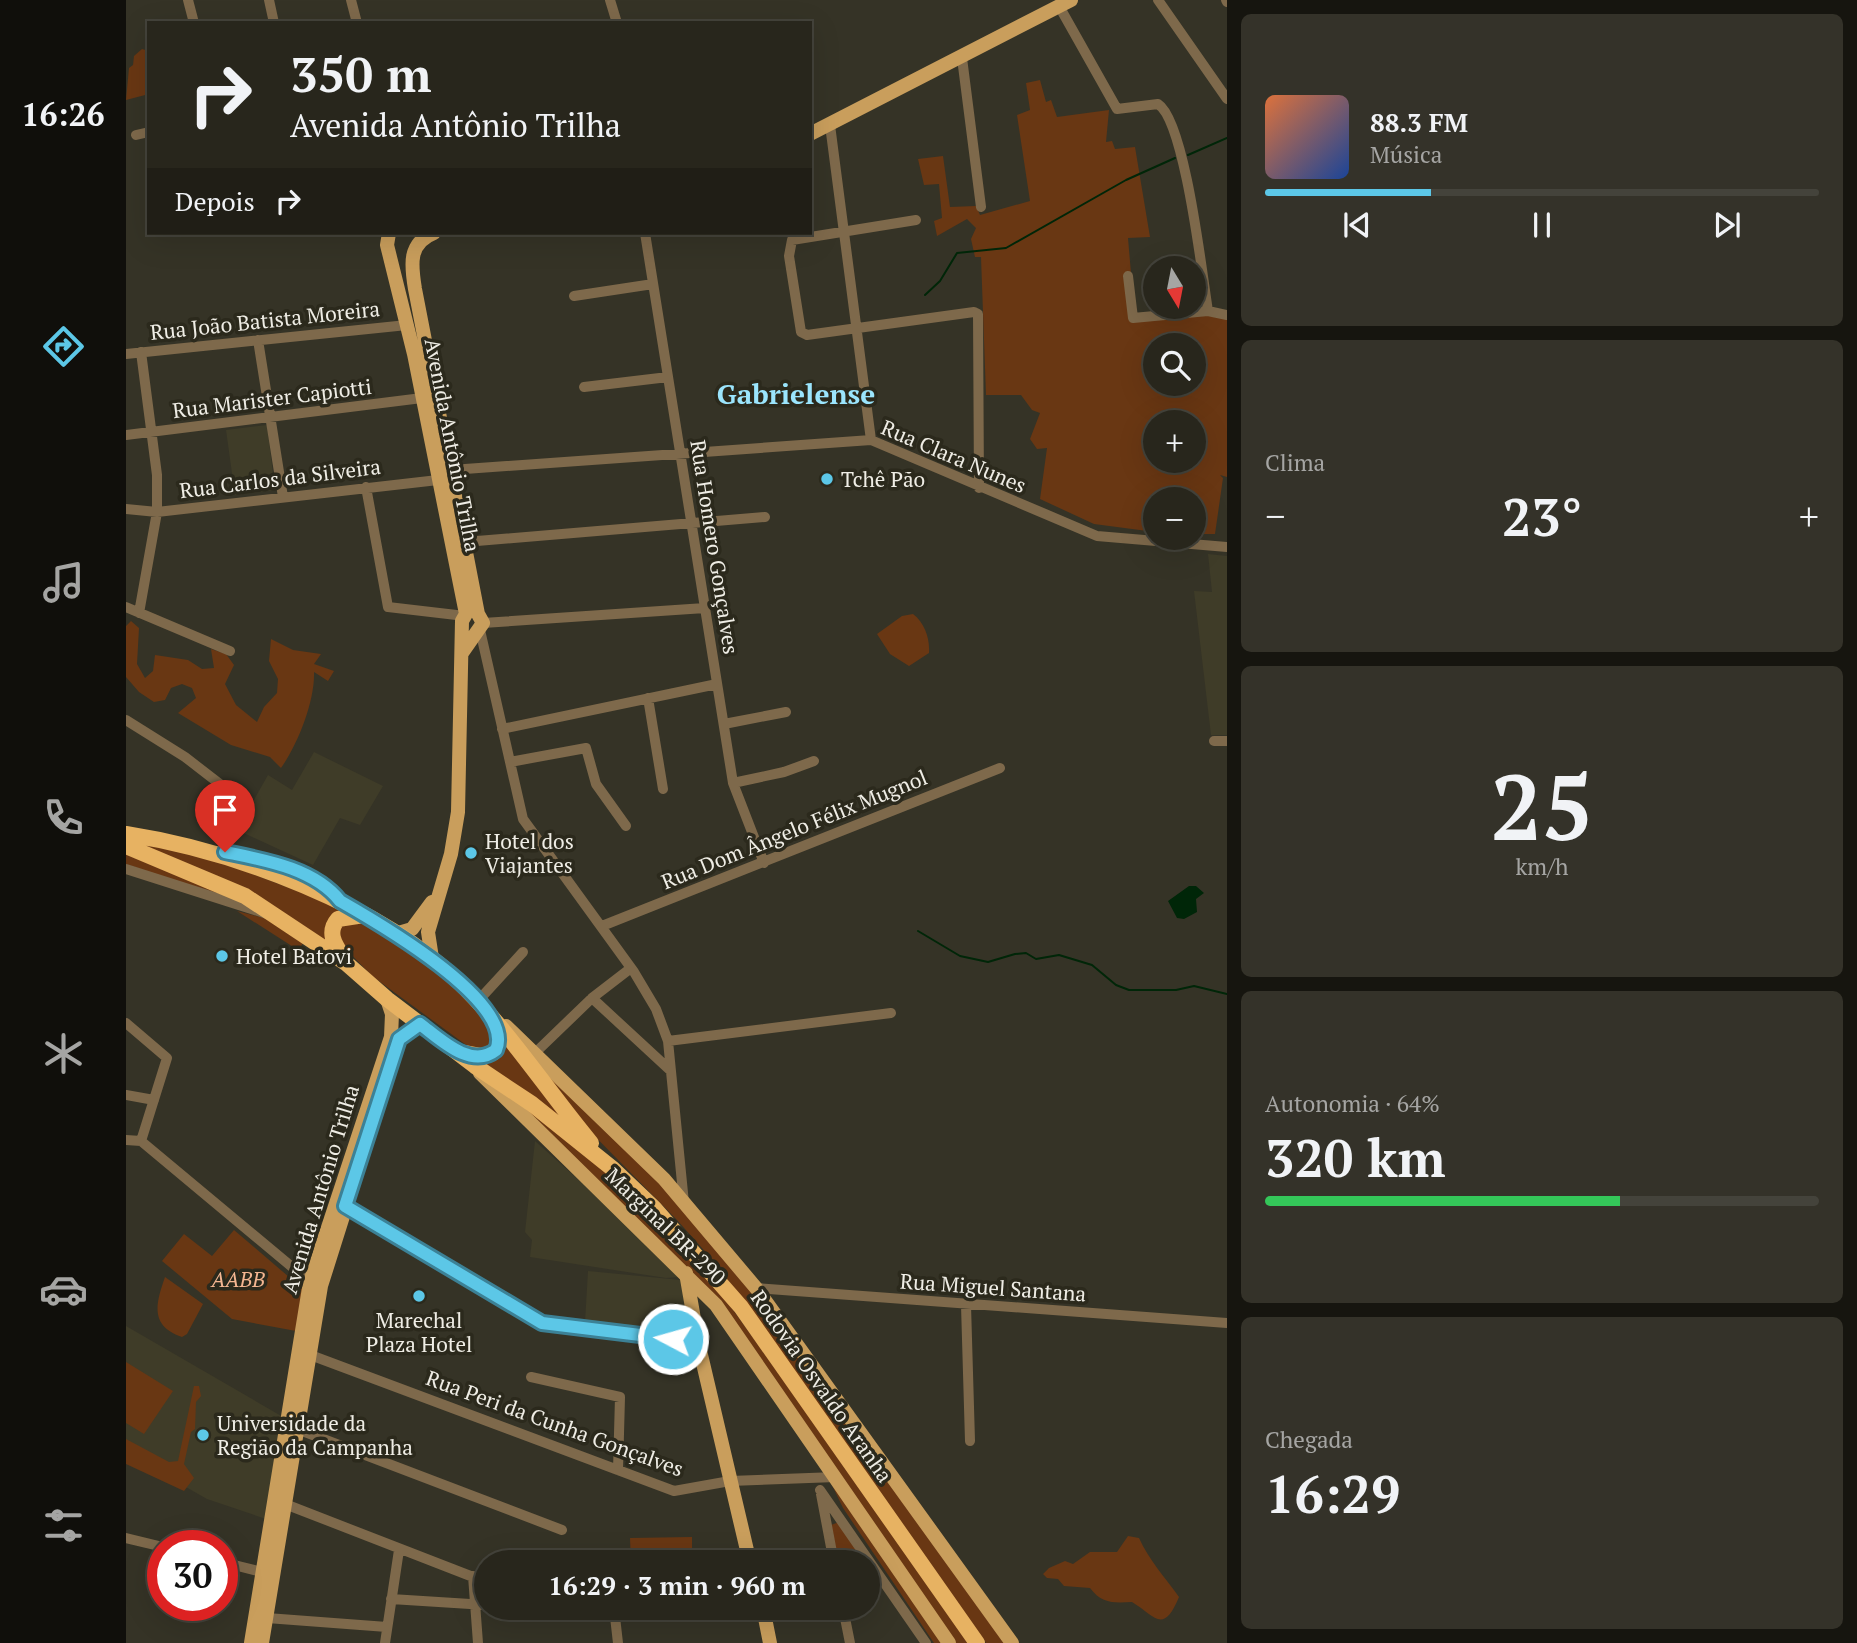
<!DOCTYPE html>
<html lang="pt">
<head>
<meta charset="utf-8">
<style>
	:root { --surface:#28261c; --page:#343229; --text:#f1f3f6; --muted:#a5a5a3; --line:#44433b; --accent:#5cc7e7 }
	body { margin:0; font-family:"PT Serif",serif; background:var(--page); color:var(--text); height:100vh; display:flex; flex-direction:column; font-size:26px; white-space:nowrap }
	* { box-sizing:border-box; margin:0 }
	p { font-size:23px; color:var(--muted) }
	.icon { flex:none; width:38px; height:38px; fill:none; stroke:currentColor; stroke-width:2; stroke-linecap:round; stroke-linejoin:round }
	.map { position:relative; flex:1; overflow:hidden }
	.details { display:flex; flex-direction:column; gap:14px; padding:14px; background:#16150f; width:630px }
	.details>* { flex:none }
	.hud { position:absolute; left:21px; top:21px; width:665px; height:214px; border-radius:0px; box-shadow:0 7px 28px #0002,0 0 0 2px var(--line); background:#28261c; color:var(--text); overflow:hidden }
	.needle { width:46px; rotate:170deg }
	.buttons { position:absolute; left:1017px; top:256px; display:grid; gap:14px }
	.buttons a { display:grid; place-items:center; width:63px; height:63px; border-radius:50%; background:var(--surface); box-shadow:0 7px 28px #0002,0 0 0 2px var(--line); font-size:35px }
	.speed { position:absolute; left:21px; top:1530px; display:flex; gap:14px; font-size:35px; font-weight:700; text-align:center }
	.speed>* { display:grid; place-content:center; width:91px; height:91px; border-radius:50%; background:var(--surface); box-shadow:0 7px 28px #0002,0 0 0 2px var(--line); line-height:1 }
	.speed .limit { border:10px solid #d22; background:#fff; color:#111 }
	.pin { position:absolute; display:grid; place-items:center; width:60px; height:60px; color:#fff; margin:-72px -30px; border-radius:50% 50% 50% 0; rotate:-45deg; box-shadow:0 0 7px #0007 }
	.pin .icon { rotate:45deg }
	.me { position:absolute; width:77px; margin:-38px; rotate:276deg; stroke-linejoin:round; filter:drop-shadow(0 0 5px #0008) }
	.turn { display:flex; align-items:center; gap:24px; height:147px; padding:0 28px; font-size:32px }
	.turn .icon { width:91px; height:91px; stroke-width:2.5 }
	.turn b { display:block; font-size:49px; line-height:60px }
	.then { display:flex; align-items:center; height:66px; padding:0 28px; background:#0003; gap:14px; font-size:26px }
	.big { font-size:52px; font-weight:800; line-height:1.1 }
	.details .tile { flex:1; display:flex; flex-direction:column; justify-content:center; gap:10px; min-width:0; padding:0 24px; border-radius:10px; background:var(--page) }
	.details .dial { align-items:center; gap:0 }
	.dial b { font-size:91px; line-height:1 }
	.song { display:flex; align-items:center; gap:21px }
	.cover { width:84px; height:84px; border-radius:10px; background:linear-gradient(135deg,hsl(20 70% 55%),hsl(220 70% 35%)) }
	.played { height:7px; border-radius:4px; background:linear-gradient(90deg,var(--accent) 30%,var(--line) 30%) }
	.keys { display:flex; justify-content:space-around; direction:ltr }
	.heat { display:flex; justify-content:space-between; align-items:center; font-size:38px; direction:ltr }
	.charge { height:10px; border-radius:5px; background:linear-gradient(90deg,#34c759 64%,var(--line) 0) }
	.trip { position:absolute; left:348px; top:1550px; width:406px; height:70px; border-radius:35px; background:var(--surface); box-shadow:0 7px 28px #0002,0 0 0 2px var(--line); font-weight:800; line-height:70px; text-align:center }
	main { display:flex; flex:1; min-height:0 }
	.dock { display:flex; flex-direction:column; width:126px; justify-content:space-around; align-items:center; background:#100f0b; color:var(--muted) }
	.dock .icon { width:49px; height:49px }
	.dock .selected { color:var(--accent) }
	.dock b { font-size:32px; color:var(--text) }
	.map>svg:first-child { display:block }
</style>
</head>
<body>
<main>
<nav class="dock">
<b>16:26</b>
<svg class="icon selected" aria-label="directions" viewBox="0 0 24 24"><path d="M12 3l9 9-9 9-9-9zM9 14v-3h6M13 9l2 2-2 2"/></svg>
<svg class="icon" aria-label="music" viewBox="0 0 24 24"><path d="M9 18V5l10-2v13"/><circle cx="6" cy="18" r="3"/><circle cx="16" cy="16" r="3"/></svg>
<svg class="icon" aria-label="phone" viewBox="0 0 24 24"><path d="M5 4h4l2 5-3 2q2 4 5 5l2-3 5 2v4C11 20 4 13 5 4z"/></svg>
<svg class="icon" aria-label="climate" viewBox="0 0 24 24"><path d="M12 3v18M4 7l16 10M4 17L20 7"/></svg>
<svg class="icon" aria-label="car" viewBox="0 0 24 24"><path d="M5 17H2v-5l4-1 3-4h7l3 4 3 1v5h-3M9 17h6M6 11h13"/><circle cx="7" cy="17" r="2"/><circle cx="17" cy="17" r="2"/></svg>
<svg class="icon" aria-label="filters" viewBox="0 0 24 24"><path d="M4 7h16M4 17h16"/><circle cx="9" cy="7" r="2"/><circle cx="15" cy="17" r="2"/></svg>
</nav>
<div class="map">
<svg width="1101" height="1643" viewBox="0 0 1101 1643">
	<rect width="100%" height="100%" fill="#353326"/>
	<!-- built -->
	<path fill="#3f3c28" d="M141,425L149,490L109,495L100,430Z
		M1082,554L1101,556V735H1085L1068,591L1086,592Z
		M188,752L257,786L234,825L214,818L187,865L111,830L142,775L166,790Z
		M409,1141L552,1268L553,1277L540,1278L404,1257L406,1240L399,1232Z
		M462,1271L555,1280L559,1306L529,1313L532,1331L459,1322Z
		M0,1326L157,1417L140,1519L81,1499L0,1453Z"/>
	<!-- green -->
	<path fill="#693713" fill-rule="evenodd" d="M16,49L23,51V94L0,100L3,68L7,65L8,56Z
		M914,80L920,102L925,100L931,117L983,110L980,142L986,141L989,149L1009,147L1024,237L1002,238L1009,320L1082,312L1101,316V477L1094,475L1097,478L1089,534H1068V499H1029V532L968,524L914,499L921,448L911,449L904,439L914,413L906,410L895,395H860L855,257H849L845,239L850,228L841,219L811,236L808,221L816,218L813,184L798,185L792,159L817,156L824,207L850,206L854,215L904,201L891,115L904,110L900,83ZM1029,345H1068V383H1029ZM1029,422H1068V460H1029Z
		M787,614C799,623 804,639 803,653L783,666L764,654L751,634L776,616Z
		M5,621L13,628L11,664L19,678L27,671L29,655L62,660L76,669L88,668L85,649L100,654L108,665L99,684L110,705L131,722L138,707L151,693L152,679L143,661L145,639L167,650L195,654L188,664L208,671L202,681L188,672C189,701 172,744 155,768L144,757L105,745L52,713L70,698L66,688L56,684L45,688L39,700L28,702L13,692L0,677V626Z
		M13,838L80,856L221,910L213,913V956L23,850Z
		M0,849L134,910L0,864Z
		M111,911L142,919L178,942L172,950Z
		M229,921C268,935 346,991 365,1029C369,1036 366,1043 364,1050H347L246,976L212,941L211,927Z
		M384,1033L553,1200L621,1282L879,1643H860L591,1265L551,1220L446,1113Z
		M376,1041L451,1132L352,1062Z
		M384,1094L465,1156L536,1228L595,1293L846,1643H830L580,1288Z
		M108,1230L177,1289L170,1331L106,1319L36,1261L58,1234L86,1256Z
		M39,1277L77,1304L61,1334L56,1337C23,1326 30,1303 39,1277Z
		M0,1362L47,1391L18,1434L0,1423Z
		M68,1386H73L75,1396L70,1402L69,1429L65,1432L58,1464L68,1478L58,1491L0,1464V1439L43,1462L52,1461Z
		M705,1483L820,1643H808L717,1508Z
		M713,1522L741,1563H712L705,1525Z
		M1002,1536L1013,1538C1023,1560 1038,1576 1053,1597C1037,1636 1028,1615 1006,1602C988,1603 976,1604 964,1588L938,1586L932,1579L921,1578L917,1574L923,1568L939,1561L947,1564L964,1552H991Z
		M566,1537V1563H505L504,1538Z"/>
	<!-- water -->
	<path fill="#002608" d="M1063,886H1070L1078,893L1070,899L1071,912L1058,919L1051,918L1042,901Z"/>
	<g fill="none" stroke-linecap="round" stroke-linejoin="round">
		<!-- stream -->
		<path stroke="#002608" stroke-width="2" d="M1062,155L1101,138
			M799,295L814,281L831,253L880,248L1000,180L1049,158
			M792,931L834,956L862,962L889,954L900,953L910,959L933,955L966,965L990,985L1003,990H1050L1068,986L1101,994"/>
		<!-- minor -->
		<path stroke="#7e694b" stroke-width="10" d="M62,0L68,23
			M143,0L148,23
			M225,0L231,23
			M484,0L491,23
			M1032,0L1101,99
			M1100,0L1101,2
			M933,6L991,109L1032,104C1059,121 1076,274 1082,311L1101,315
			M836,58L855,207
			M704,125L745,440
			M10,135L23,132
			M790,220L666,240L663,256L675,332L681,335L848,312L852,314L853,488
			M519,233L607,783L638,863
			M1002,276L1007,318L1082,311
			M448,296L527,284
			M132,340L157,497
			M0,354L281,325
			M458,387L542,377
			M0,435L296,398
			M325,470L745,440L971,536L1101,547
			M240,487L262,607L339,616
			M0,509L31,512L312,480
			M339,542L639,517
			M0,607L104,651
			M13,613L31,512V475L15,352
			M357,623L579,608
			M354,630L397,819L508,972L530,1009L542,1041L558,1203
			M522,698L537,789
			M0,720L59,757L112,798L113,814L97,851
			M598,724L660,712
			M376,729L591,684
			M1088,741H1101
			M384,762L460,748L470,784L500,826
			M607,783L658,772L688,761
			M113,855L167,870L202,889
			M0,869L141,914
			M476,926L874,768
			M466,998L545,1071
			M351,1002L397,952
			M0,1023L41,1058L15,1141
			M542,1041L765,1013
			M409,1053L466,998L505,968
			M0,1095L28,1100
			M0,1140L15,1141
			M15,1141L184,1282
			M219,1206L417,1323L572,1342
			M630,1288L1101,1323
			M840,1305L844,1441
			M179,1353L548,1491L604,1481L710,1477
			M405,1377L494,1397L492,1470
			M171,1429L436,1530
			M694,1490L800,1643
			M695,1494L708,1563
			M159,1504L360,1582
			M0,1538L37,1547
			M96,1562L136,1572
			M347,1576L352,1643
			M265,1599L360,1605
			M488,1608L492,1643
			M717,1608L724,1643
			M141,1618L261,1627
			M259,1643L273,1550"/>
		<!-- major -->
		<path stroke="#c99e5c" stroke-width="14" d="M684,134L945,0
			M263,233L261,245L288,354L340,614L336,621L332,812L325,854L302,932L306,958
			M308,233C282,243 285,265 289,289L352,614L357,623L336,653
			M269,934L286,929L306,902
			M380,1026L538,1179L630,1288L886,1643
			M354,1073L590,1305L823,1643
			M560,1273L572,1342L624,1563
			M637,1608L644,1643
			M125,1643L184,1282L265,1037L266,1014L261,999
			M136,1643L195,1286L273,1039L294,1024"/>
		<!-- highway -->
		<path stroke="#e7b262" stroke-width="16" d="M0,834C109,851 255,905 334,983C383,1031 421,1090 465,1143
			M0,846L119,896L220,963L261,999L349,1066L406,1104L487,1169L528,1208L615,1307L851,1643
			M220,962C211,947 199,934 212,919L238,915
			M334,1052L355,1056L367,1053L374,1041L371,1024"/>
	</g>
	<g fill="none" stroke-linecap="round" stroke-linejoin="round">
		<defs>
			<path id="route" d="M99,852C138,860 188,868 214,901C249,921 391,1002 370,1050C345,1070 314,1039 294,1024L273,1039L219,1206L416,1323L547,1339"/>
		</defs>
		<!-- route casing -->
		<use href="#route" stroke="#3c8196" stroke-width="18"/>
		<!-- route -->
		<use href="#route" stroke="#5cc7e7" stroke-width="12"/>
	</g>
	<!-- markers -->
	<g fill="#5cc7e7" stroke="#2b291c" stroke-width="2.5">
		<circle cx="701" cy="479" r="7"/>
		<circle cx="345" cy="853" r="7"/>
		<circle cx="96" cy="956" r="7"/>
		<circle cx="293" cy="1296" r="7"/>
		<circle cx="77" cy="1435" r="7"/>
	</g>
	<g text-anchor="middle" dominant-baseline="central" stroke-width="7" stroke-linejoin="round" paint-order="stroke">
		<!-- street labels -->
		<g font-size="21" fill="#efede5" stroke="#2b291c">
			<text transform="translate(139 320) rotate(-6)">Rua João Batista Moreira</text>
			<text transform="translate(146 398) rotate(-7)">Rua Marister Capiotti</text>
			<text transform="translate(327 445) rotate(79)">Avenida Antônio Trilha</text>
			<text transform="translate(828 456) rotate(23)">Rua Clara Nunes</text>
			<text transform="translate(154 478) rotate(-7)">Rua Carlos da Silveira</text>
			<text transform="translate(589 547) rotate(81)">Rua Homero Gonçalves</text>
			<text transform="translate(668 829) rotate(-22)">Rua Dom Ângelo Félix Mugnol</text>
			<text transform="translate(194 1189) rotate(-73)">Avenida Antônio Trilha</text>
			<text transform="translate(540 1226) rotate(44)">Marginal BR-290</text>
			<text transform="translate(867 1287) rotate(4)">Rua Miguel Santana</text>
			<text transform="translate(696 1386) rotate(55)">Rodovia Osvaldo Aranha</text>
			<text transform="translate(429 1423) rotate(20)">Rua Peri da Cunha Gonçalves</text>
		</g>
		<!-- poi labels -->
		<g font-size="21" fill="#efede5" stroke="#2b291c" text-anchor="start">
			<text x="715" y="479">Tchê Pão</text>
			<text x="359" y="841">Hotel dos<tspan x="359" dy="24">Viajantes</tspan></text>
			<text x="110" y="956">Hotel Batovi</text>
			<text x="293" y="1320" text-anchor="middle">Marechal<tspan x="293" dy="24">Plaza Hotel</tspan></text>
			<text x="91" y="1423">Universidade da<tspan x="91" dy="24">Região da Campanha</tspan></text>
		</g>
		<!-- park labels -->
		<g font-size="21" font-style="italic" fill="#f4b691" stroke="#2b291c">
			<text x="112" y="1279">AABB</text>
		</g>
		<!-- district labels -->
		<g font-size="28" font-weight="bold" fill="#9be5fd" stroke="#2b291c">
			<text x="670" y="393">Gabrielense</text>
		</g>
	</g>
</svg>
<div class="buttons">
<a><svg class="needle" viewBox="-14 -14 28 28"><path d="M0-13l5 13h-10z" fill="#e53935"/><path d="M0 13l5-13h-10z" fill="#a5a5a3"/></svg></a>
<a><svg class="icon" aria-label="search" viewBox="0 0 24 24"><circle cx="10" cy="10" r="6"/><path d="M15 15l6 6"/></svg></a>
<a>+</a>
<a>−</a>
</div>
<div class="speed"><div class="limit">30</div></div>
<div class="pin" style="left:99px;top:852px;background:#d93025"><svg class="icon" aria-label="arrive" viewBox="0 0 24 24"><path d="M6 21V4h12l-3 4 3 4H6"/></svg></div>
<svg class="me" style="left:547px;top:1339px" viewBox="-20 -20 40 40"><circle r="17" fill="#5cc7e7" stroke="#fff" stroke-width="3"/><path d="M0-11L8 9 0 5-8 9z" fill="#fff"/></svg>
<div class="trip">16:29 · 3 min · 960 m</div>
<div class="hud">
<div class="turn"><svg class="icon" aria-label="right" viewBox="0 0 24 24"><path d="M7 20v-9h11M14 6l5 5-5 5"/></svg><div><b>350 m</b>Avenida Antônio Trilha</div></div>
<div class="then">Depois<svg class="icon" aria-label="right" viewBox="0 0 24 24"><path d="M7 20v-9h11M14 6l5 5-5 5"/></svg></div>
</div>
</div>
<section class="details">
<div class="tile">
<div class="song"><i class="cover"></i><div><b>88.3 FM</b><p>Música</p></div></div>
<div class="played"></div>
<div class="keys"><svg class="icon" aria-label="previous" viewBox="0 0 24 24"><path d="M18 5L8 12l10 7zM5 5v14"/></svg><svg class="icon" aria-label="pause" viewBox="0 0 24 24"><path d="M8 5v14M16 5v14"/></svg><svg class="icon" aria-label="next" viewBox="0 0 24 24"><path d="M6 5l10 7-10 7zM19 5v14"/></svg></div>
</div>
<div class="tile"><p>Clima</p>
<div class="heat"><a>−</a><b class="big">23°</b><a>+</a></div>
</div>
<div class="tile dial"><b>25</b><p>km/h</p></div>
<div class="tile"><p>Autonomia · 64%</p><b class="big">320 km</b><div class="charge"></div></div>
<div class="tile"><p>Chegada</p><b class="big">16:29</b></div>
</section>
</main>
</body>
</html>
